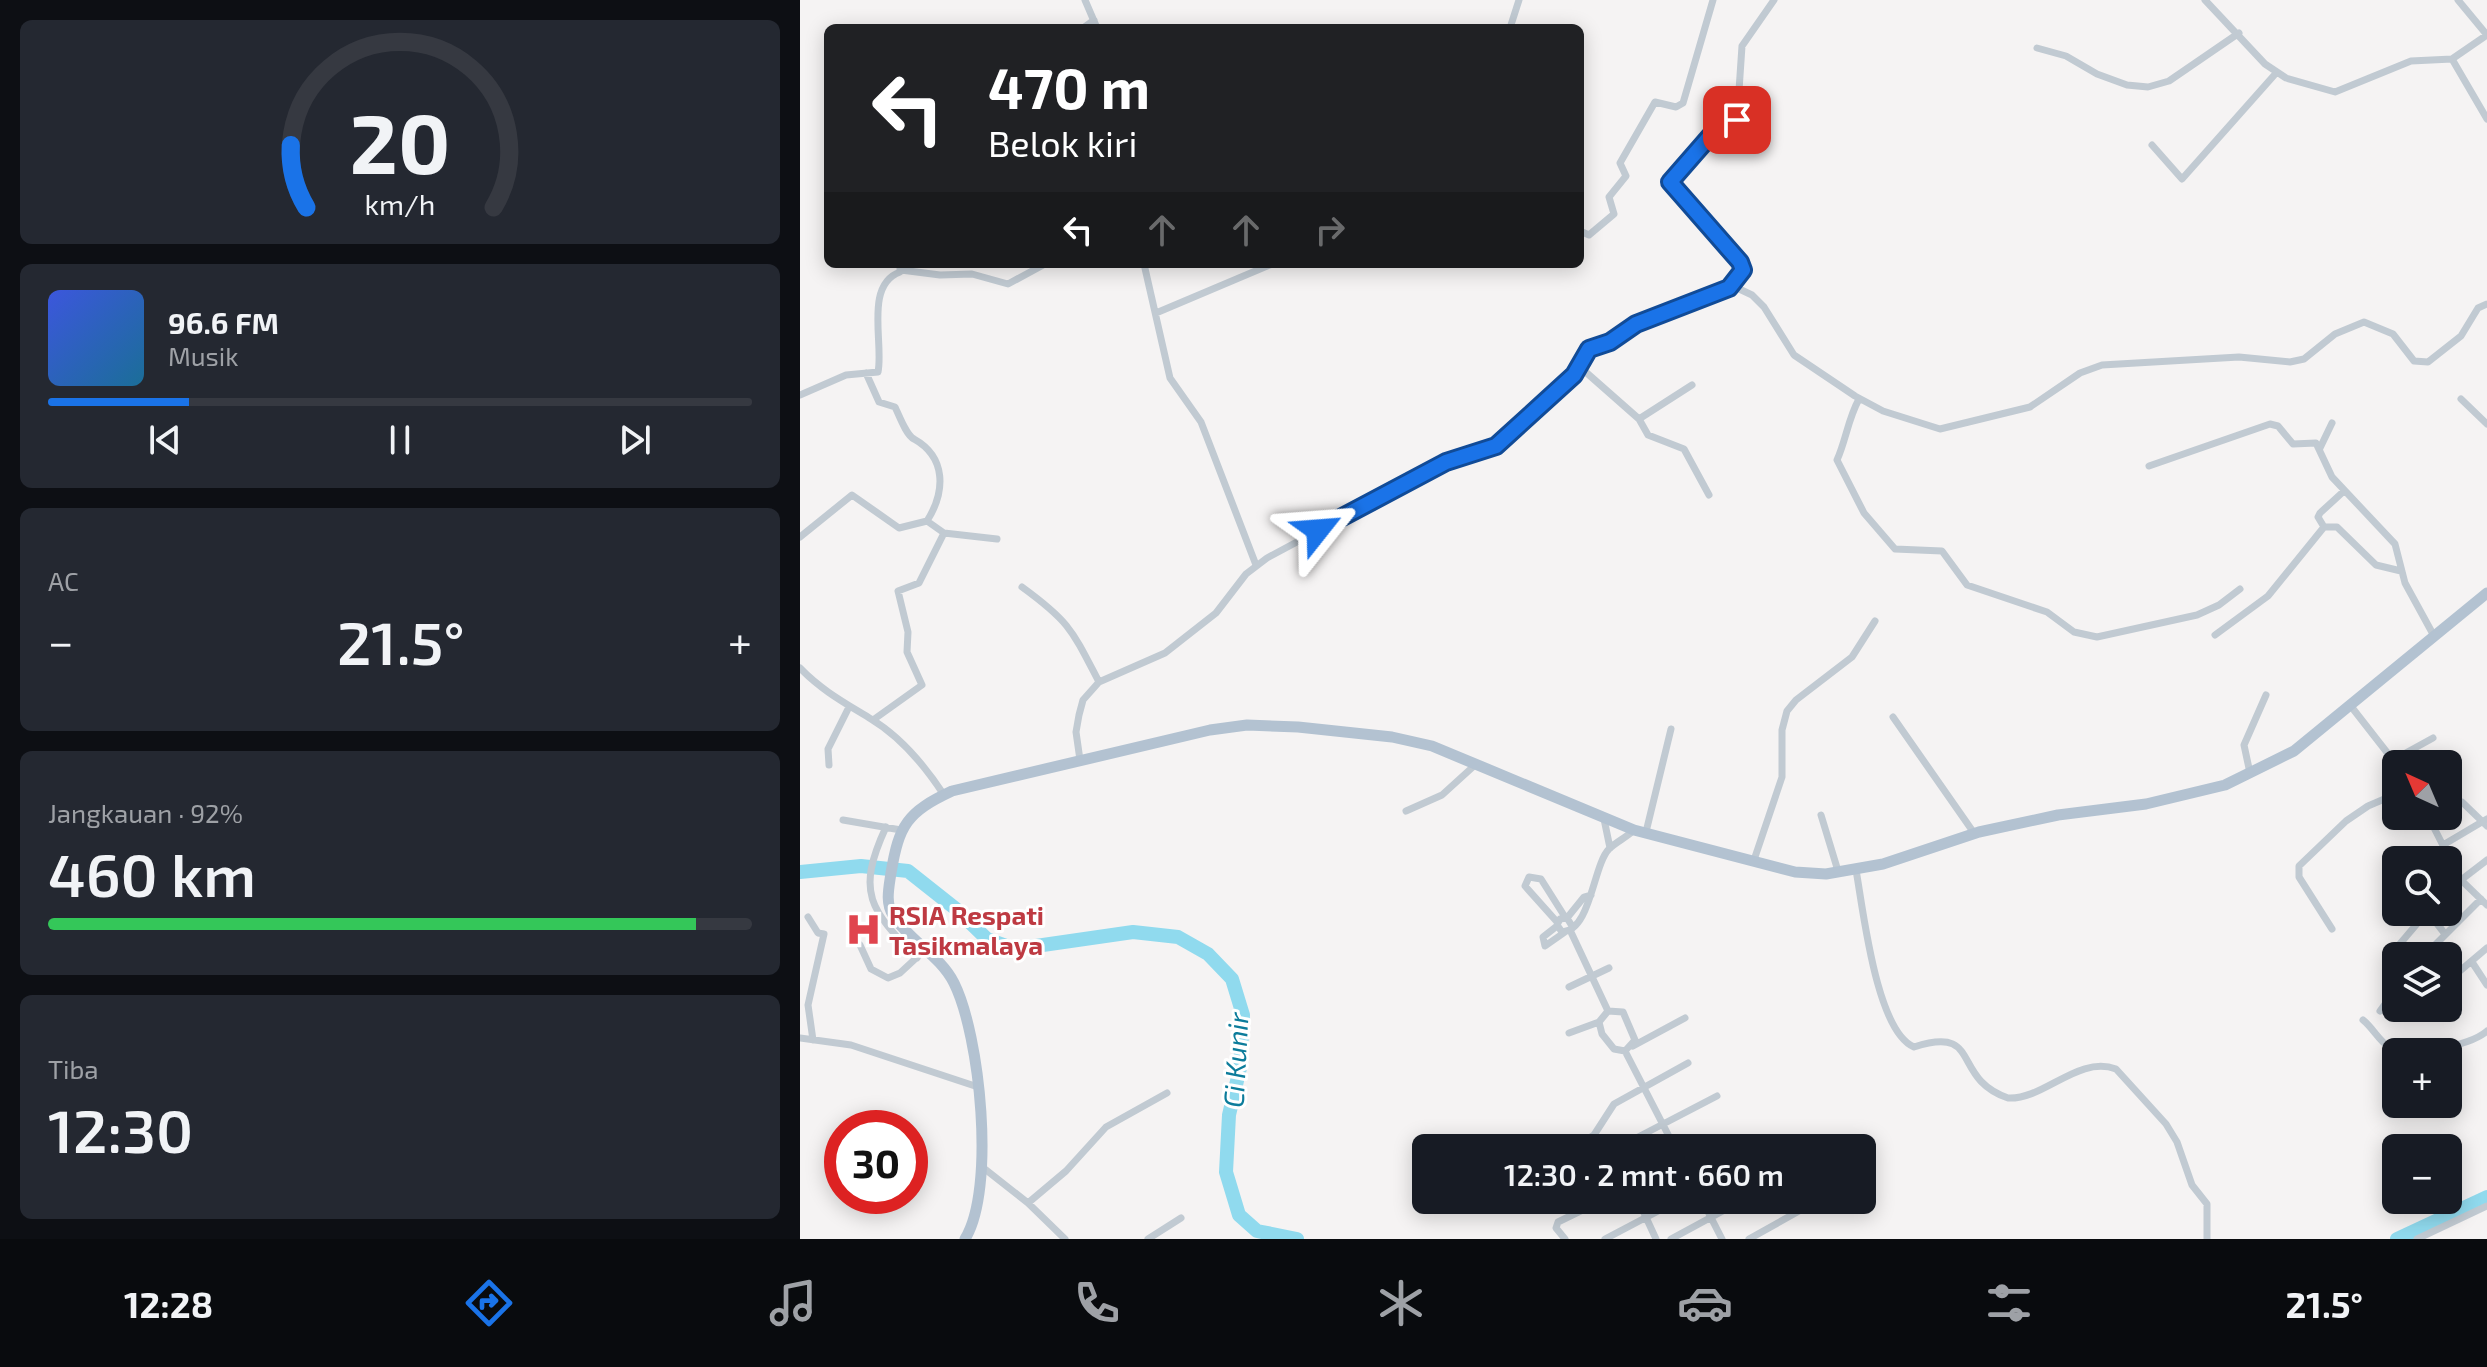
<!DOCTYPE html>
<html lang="id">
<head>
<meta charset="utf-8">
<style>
	:root { --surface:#171b24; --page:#242831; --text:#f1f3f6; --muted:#9ea1a6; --line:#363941; --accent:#1a73e8 }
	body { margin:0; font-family:"Exo 2",sans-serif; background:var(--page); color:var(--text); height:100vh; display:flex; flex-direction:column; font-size:30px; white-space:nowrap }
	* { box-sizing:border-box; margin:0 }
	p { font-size:26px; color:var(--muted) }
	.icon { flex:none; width:44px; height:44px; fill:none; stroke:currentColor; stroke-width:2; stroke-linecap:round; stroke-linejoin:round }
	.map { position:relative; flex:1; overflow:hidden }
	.details { display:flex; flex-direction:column; gap:20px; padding:20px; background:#0d0f14; width:800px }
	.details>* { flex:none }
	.guide { position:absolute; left:24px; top:24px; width:760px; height:244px; border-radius:12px; box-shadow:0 4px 20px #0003; background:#202124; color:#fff; overflow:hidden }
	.needle { width:52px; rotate:316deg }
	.fabs { position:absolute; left:1582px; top:750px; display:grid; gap:16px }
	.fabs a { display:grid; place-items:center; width:80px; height:80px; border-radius:12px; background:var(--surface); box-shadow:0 4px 20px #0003; font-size:40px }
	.speed { position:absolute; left:24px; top:1110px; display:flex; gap:16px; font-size:40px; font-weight:700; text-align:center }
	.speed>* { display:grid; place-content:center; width:104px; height:104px; border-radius:50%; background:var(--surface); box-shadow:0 4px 20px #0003; line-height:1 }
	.speed .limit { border:12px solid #d22; background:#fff; color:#111 }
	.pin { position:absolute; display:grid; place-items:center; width:68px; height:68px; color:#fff; margin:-34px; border-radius:16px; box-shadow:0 4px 12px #0006 }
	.me { position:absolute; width:88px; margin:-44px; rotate:62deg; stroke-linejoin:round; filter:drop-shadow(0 0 6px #0008) }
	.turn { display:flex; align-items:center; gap:28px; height:168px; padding:0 32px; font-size:36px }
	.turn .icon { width:104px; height:104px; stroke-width:2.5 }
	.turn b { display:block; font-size:56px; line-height:68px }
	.lanes { display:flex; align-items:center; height:76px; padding:0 32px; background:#0003; justify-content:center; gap:40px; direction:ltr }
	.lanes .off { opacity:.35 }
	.big { font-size:60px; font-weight:600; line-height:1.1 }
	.details .widget { flex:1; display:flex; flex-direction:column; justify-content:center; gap:12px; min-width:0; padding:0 28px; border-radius:12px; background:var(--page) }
	.details .dial { align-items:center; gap:0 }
	.dial svg { height:208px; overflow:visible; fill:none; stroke:var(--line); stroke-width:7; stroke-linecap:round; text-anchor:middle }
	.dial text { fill:var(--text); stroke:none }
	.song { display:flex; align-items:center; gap:24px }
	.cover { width:96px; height:96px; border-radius:12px; background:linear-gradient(135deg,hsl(230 70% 55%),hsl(200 70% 35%)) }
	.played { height:8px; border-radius:4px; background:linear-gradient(90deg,var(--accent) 20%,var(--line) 20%) }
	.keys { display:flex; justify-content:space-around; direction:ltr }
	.heat { display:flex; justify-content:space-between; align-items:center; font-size:44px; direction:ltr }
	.charge { height:12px; border-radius:6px; background:linear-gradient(90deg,#34c759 92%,var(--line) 0) }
	.trip { position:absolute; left:612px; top:1134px; width:464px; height:80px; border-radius:12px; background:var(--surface); box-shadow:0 4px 20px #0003; font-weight:600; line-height:80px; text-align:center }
	.tabs { display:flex; height:128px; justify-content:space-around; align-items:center; background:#090b0e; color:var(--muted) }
	.tabs .icon { width:56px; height:56px }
	.tabs .active { color:var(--accent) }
	.tabs b { font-size:36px; color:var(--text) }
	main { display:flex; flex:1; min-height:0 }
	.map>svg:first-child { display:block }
</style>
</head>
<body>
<main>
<section class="details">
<div class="widget dial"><svg viewBox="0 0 100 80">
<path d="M14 69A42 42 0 1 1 86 69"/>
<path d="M14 69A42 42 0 0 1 8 45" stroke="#1a73e8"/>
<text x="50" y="56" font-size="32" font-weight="700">20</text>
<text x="50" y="72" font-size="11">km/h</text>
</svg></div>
<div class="widget">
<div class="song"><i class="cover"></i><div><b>96.6 FM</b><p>Musik</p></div></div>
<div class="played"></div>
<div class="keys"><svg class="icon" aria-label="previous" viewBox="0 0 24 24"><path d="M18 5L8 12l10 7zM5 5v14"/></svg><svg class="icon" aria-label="pause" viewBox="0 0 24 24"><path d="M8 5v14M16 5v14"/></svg><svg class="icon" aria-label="next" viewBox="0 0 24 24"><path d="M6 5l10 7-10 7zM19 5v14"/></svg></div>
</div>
<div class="widget"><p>AC</p>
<div class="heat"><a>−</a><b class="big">21.5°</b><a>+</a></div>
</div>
<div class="widget"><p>Jangkauan · 92%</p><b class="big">460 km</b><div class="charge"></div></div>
<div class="widget"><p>Tiba</p><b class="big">12:30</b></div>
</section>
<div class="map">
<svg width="1687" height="1239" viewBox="0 0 1687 1239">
	<rect width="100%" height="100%" fill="#f5f3f3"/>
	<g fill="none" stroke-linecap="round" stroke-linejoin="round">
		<!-- river -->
		<path stroke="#90daee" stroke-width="14" d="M0,872L61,866L108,871L156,909L187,939L215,949L333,932L378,937L408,954L432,979L443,1015L440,1068L429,1115L426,1172L439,1215L457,1231L497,1239
			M1597,1239L1687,1197"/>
		<!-- street -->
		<path stroke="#c1cad2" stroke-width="7" d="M285,0L297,28
			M1405,0L1465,64L1486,78L1535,92L1611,61L1652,59L1687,119
			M1658,0L1687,35
			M283,28L294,20
			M710,28L719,0
			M1237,48L1266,56L1297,74L1327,85L1348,87L1369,81L1439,33
			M1652,59L1687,35
			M1352,145L1382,179L1477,72
			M780,231L789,235L814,214L809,197L826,176L820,163L855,102L876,107L883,103L913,0
			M344,264L370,378L401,422L456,565
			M101,270L140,275L172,274L208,284L245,264
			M929,288L943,270L940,262L870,179L918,127L937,120L942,46L974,0
			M356,313L472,264
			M780,367L839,419L848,435L884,449L909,495
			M0,395L46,375L78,372C84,344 64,285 100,272V264
			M1059,399C1048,419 1046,440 1037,460L1064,513L1095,549L1142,551L1167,585L1247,612L1274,632L1297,637L1397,615L1419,605L1440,589
			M1661,399L1687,424
			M839,419L892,385
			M1520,448L1532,423
			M1349,466L1470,424L1478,426L1493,444L1516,443L1532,477L1595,544L1605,583L1634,636
			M127,521L144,533
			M1524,527H1537L1576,565L1601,571
			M0,537L52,495L99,528L127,521C146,491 146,457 114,439C106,435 99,415 95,407L79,402L66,373
			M222,587C270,622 272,630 299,682
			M1415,635L1468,596L1524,527L1518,517L1520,513L1544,491
			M0,668C21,690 45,703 71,719C101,737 125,766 144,795
			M1550,705L1596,764
			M1093,717L1174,833
			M73,720L122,685L107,652L108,632L98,591L119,583L144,533L197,539
			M280,760L276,732L279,715L283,700L299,682L365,653L416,613L446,574L467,558L646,462L701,443L774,375L789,349C833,327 878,307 925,289L935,287L952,295L964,307L994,355L1055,396L1083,411L1140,429L1230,407L1280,373L1302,365L1439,357L1490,362L1504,359L1535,334L1564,322L1593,334L1614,361L1628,362L1661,336L1678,308L1687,304
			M1593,760L1633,738
			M29,765L28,749L49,707
			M1450,773L1444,745L1466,695
			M1648,807L1662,802L1687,826
			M606,811L642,795L675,765
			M1021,815L1038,871
			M1628,816L1660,879L1687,905
			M804,819L810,848
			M43,820L101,830
			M86,827C55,894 71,910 117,958
			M846,832L871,729
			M1643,845L1687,819
			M954,860L982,777V730L987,711L996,700L1052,657L1075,621
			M1056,870C1063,908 1076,1031 1114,1047C1183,1025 1150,1078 1208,1098C1244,1100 1278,1055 1316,1069L1366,1124L1377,1142L1392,1185L1407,1204V1239
			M1648,890L1687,860
			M1628,912L1645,934
			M8,917L18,933L24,934L8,1005L13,1040
			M767,918L784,897L791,895
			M758,923L725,886L729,877L741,879L765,917
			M757,926L743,937L745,946L765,932
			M772,926L767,918L760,919L757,925L762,932C791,931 793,865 809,849C816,842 827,837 834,830
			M1532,929L1499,877V866L1546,821L1568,806L1596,794
			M770,930L808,1011L823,1012L835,1040L825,1051L875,1148
			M60,945L71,969L88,978L100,973L126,949
			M1593,952L1627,912
			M1624,956L1681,899
			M1672,962L1687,985
			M1648,981L1687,948
			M769,987L809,968
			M808,1011L799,1022L802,1034L814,1049L825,1051
			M1580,1011L1596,989
			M1563,1020C1573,1028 1579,1041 1589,1047C1610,1059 1670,1046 1687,1031
			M769,1033L799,1022
			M0,1038L51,1045L178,1087
			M833,1046L885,1018
			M1655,1047L1658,1065
			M794,1135L814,1104L888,1063
			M774,1148L794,1135L813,1148
			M817,1148L917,1096
			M903,1148L922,1138
			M181,1166L228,1203L265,1239
			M838,1200L856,1239
			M902,1200L922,1239
			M228,1203L266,1171L306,1127L367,1093
			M348,1239L381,1218
			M765,1239L756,1228L758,1222L803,1200
			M805,1239L879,1200
			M871,1239L943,1200
			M949,1239L999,1211
			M1617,1239L1687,1206"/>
		<!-- primary -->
		<path stroke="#b3c2d1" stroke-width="11" d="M165,1239C196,1189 180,1035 154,983C140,955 109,941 93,915C85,903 89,887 91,873C99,825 107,812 152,791L410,730L447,725L498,727L592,737L632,746L834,830L995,872L1026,874L1083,864L1179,832L1258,815L1346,804L1425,785L1494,751L1687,593"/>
	</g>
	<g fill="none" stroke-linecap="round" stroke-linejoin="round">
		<defs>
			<path id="route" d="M518,530L646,462L696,446L774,375L789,349L810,342L836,324L929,288L943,270L940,262L870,182L918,127L937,120"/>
		</defs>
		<!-- route casing -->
		<use href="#route" stroke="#114b97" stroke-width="20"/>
		<!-- route -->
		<use href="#route" stroke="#1a73e8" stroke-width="14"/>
	</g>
	<!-- icons -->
	<defs>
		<symbol id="hospital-bare" viewBox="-9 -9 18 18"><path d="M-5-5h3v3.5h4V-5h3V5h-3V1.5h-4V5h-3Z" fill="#e0444e" stroke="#fff" stroke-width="2.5" paint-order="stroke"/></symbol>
	</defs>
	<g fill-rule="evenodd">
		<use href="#hospital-bare" x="38" y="904" width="51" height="51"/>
	</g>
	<g text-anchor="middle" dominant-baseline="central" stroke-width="6" stroke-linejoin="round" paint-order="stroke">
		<!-- health labels -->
		<g font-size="26" font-weight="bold" fill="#be3a42" stroke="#fff" text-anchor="start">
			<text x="89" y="914">RSIA Respati<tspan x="89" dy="30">Tasikmalaya</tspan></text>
		</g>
		<!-- water labels -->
		<g font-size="28" font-style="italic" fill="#0c7c9b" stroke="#fff">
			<text transform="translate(435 1060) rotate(-87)">Ci Kunir</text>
		</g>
	</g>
</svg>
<div class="fabs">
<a><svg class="needle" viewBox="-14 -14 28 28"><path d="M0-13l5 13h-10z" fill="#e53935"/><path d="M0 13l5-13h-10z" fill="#9ea1a6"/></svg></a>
<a><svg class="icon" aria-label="search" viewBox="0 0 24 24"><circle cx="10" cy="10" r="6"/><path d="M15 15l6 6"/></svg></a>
<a><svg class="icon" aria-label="layers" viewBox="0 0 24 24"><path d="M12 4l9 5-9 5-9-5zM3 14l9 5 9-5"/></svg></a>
<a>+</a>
<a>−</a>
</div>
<div class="speed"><div class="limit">30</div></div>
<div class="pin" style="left:937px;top:120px;background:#d93025"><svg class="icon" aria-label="arrive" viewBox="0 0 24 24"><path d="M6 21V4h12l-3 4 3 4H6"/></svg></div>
<svg class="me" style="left:518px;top:530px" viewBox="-20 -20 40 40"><path d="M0-17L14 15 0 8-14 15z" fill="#1a73e8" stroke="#fff" stroke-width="4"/></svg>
<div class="trip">12:30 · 2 mnt · 660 m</div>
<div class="guide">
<div class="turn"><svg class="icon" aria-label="left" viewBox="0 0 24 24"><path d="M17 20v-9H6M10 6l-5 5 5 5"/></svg><div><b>470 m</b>Belok kiri</div></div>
<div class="lanes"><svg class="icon" aria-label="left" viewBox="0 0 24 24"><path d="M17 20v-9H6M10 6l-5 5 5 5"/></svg><svg class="icon off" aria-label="ahead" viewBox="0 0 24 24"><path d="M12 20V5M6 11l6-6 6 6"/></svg><svg class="icon off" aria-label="ahead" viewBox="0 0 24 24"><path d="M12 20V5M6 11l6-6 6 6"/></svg><svg class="icon off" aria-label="right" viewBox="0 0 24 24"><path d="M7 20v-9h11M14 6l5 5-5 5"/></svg></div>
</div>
</div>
</main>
<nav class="tabs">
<b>12:28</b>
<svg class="icon active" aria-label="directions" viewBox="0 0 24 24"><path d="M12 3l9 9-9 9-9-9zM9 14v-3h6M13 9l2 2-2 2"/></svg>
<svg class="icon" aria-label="music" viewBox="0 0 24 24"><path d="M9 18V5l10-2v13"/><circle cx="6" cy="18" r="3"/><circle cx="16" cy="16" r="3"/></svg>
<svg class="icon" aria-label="phone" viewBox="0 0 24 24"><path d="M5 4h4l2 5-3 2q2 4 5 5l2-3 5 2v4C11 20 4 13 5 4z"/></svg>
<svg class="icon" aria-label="climate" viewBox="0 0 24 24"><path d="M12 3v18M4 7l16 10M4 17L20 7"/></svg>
<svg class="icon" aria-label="car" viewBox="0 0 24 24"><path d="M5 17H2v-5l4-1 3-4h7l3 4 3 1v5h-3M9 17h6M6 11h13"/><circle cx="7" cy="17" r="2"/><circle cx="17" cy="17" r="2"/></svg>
<svg class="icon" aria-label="filters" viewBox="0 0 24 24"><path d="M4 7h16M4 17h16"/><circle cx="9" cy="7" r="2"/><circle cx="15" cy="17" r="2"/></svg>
<b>21.5°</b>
</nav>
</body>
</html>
